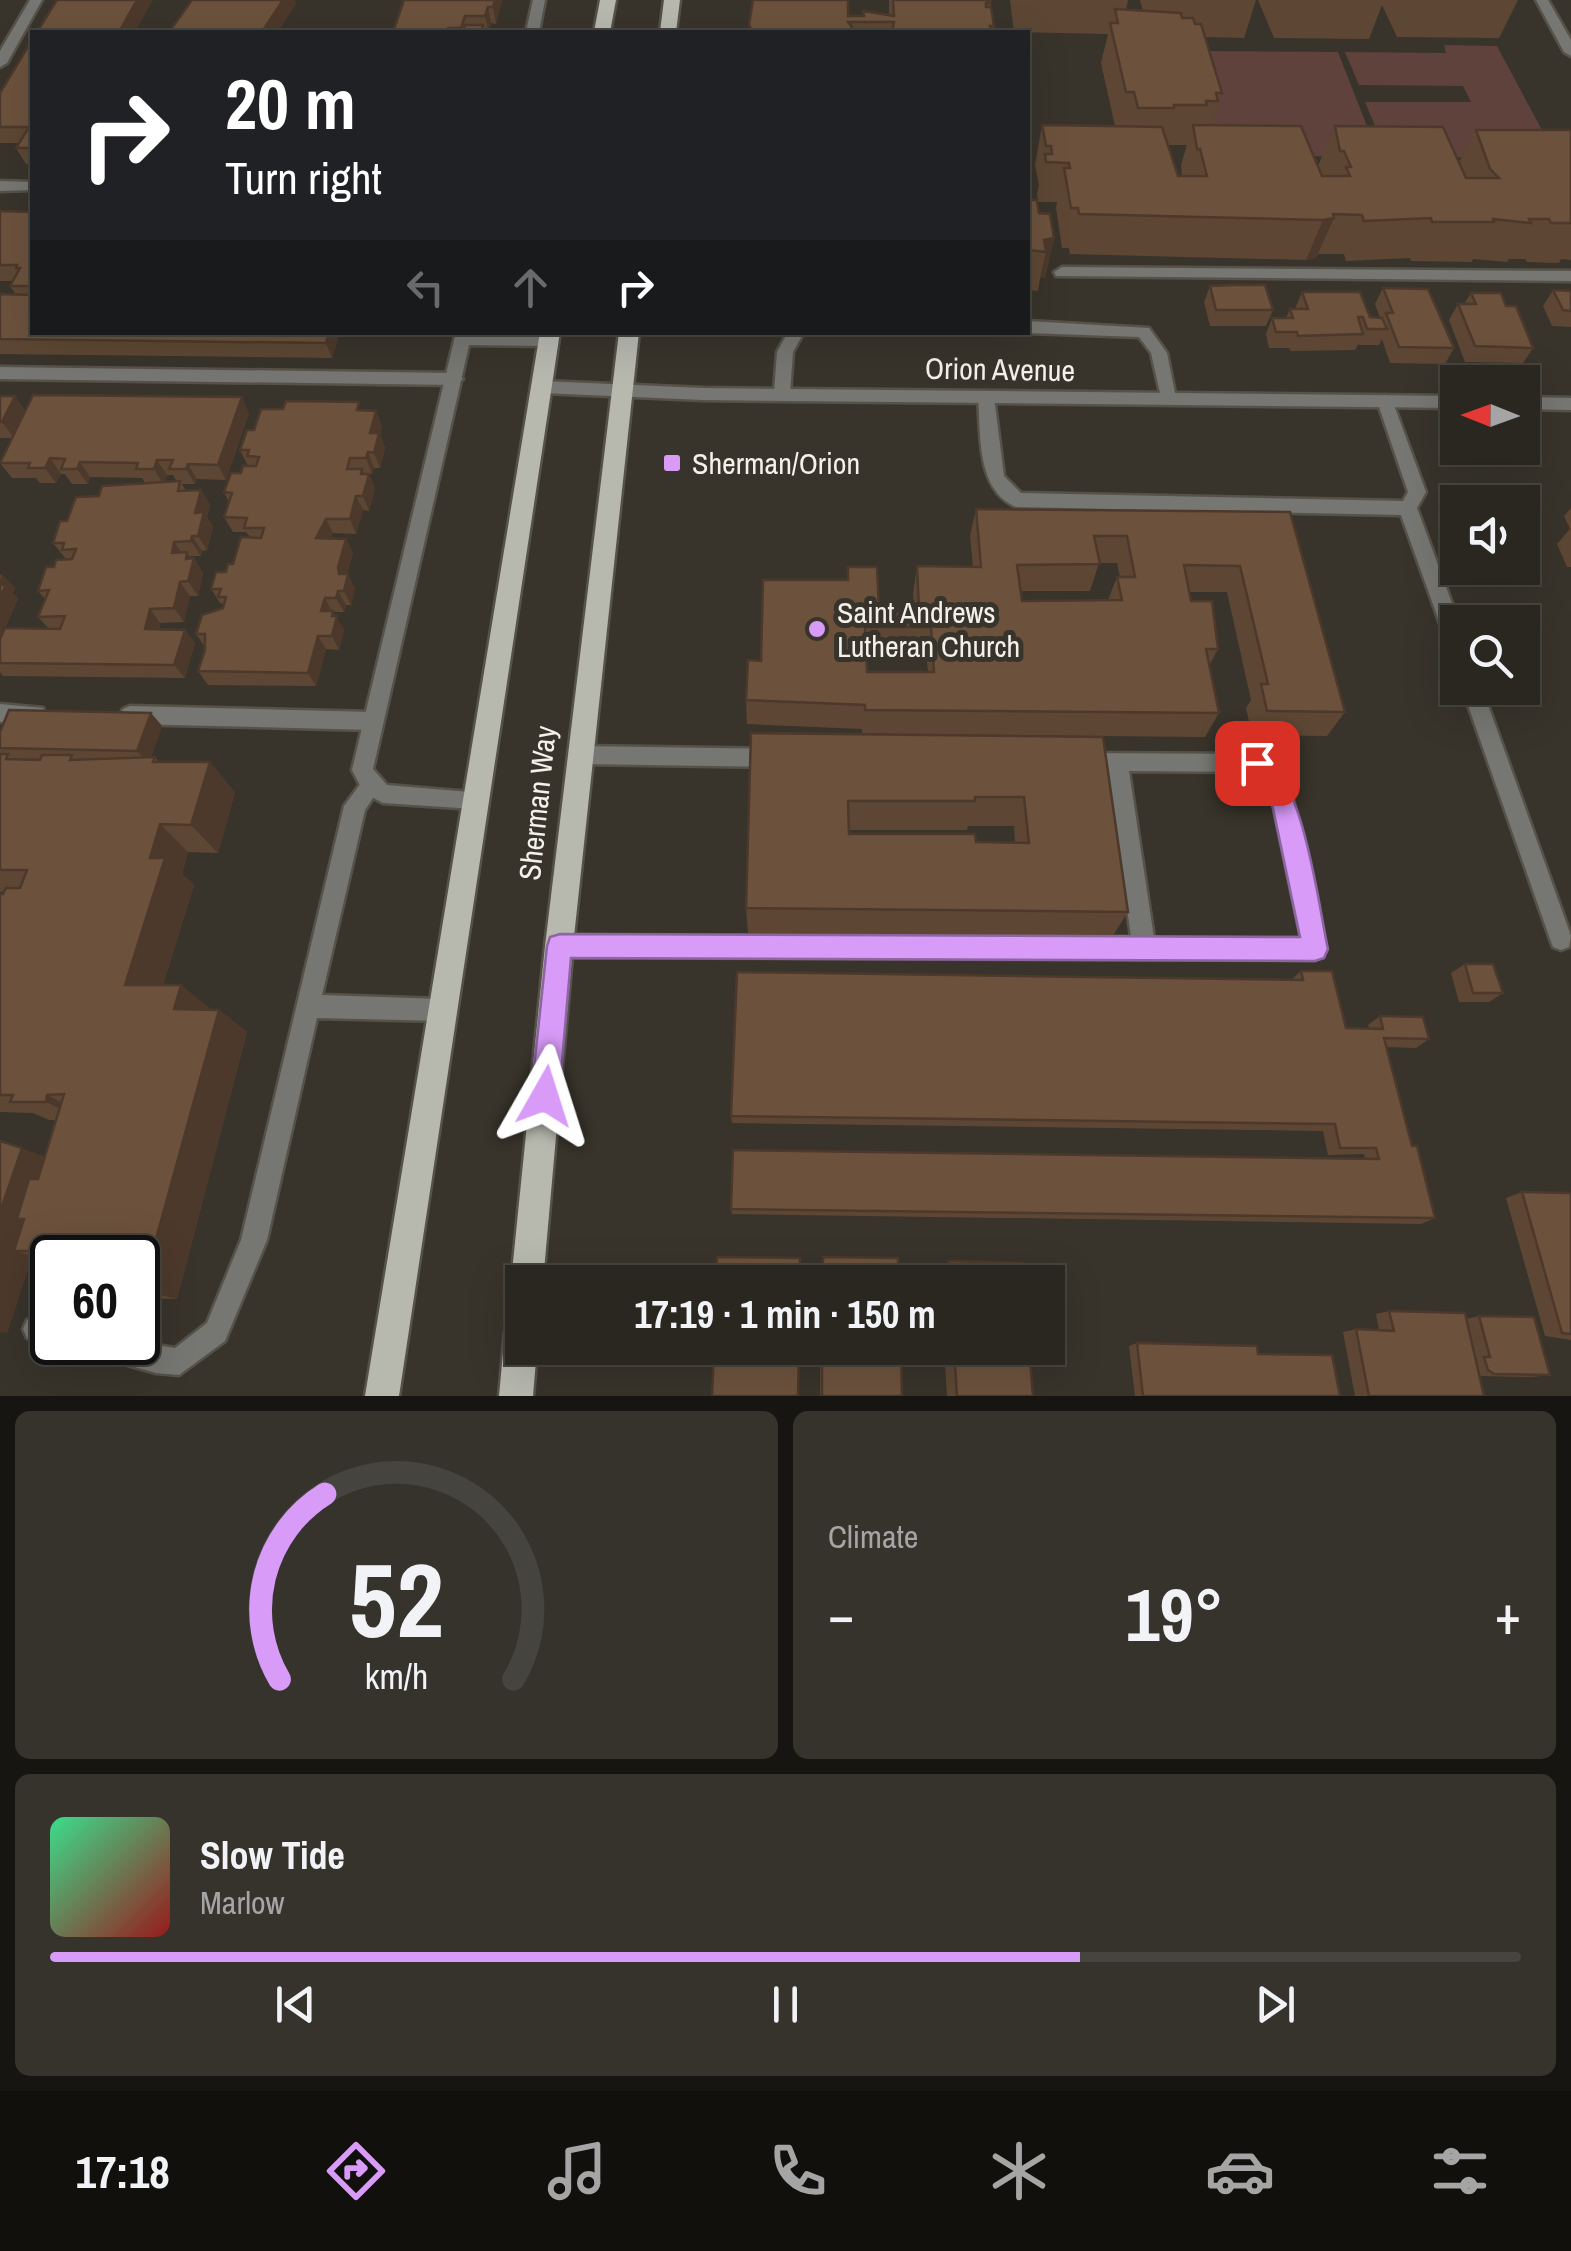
<!DOCTYPE html>
<html lang="en">
<head>
<meta charset="utf-8">
<style>
	:root { --surface:#2a2720; --page:#36332d; --text:#f1f3f6; --muted:#a5a5a5; --line:#46443e; --accent:#d89bf8 }
	body { margin:0; font-family:"Archivo Narrow",sans-serif; background:var(--page); color:var(--text); height:100vh; display:flex; flex-direction:column; font-size:38px; white-space:nowrap }
	* { box-sizing:border-box; margin:0 }
	p { font-size:32px; color:var(--muted) }
	.icon { flex:none; width:55px; height:55px; fill:none; stroke:currentColor; stroke-width:2; stroke-linecap:round; stroke-linejoin:round }
	.map { position:relative; height:1396px; overflow:hidden }
	.side { display:flex; flex-direction:column; gap:15px; padding:15px; background:#171512; flex:1 }
	.side>* { flex:none }
	.hud { position:absolute; left:30px; top:30px; width:1000px; height:305px; border-radius:0px; box-shadow:0 10px 40px #0002,0 0 0 2px var(--line); background:#202124; color:#fff; overflow:hidden }
	.needle { width:65px; rotate:271deg }
	.tools { position:absolute; left:1440px; top:365px; display:grid; gap:20px }
	.tools a { display:grid; place-items:center; width:100px; height:100px; border-radius:0px; background:var(--surface); box-shadow:0 10px 40px #0002,0 0 0 2px var(--line); font-size:50px }
	.speed { position:absolute; left:30px; top:1235px; display:flex; gap:20px; font-size:50px; font-weight:700; text-align:center }
	.speed>* { display:grid; place-content:center; width:130px; height:130px; border-radius:50%; background:var(--surface); box-shadow:0 10px 40px #0002,0 0 0 2px var(--line); line-height:1 }
	.speed .limit { border:5px solid #111; border-radius:15px; background:#fff; color:#111 }
	.pin { position:absolute; display:grid; place-items:center; width:85px; height:85px; color:#fff; margin:-42px; border-radius:20px; box-shadow:0 5px 15px #0006 }
	.me { position:absolute; width:110px; margin:-55px; rotate:6deg; stroke-linejoin:round; filter:drop-shadow(0 0 8px #0008) }
	.turn { display:flex; align-items:center; gap:35px; height:210px; padding:0 30px; font-size:45px }
	.turn .icon { width:130px; height:130px; stroke-width:2.5 }
	.turn b { display:block; font-size:70px; line-height:85px }
	.lanes { display:flex; align-items:center; height:95px; padding:0 30px; background:#0003; justify-content:center; gap:50px; direction:ltr }
	.lanes .off { opacity:.35 }
	.big { font-size:75px; font-weight:700; line-height:1.1 }
	.side .tile { flex:1; display:flex; flex-direction:column; justify-content:center; gap:15px; min-width:0; padding:0 35px; border-radius:15px; background:var(--page) }
	.side .dial { align-items:center; gap:0 }
	.dial svg { height:260px; overflow:visible; fill:none; stroke:var(--line); stroke-width:7; stroke-linecap:round; text-anchor:middle }
	.dial text { fill:var(--text); stroke:none }
	.song { display:flex; align-items:center; gap:30px }
	.cover { width:120px; height:120px; border-radius:15px; background:linear-gradient(135deg,hsl(150 70% 55%),hsl(0 70% 35%)) }
	.played { height:10px; border-radius:5px; background:linear-gradient(90deg,var(--accent) 70%,var(--line) 70%) }
	.keys { display:flex; justify-content:space-around; direction:ltr }
	.heat { display:flex; justify-content:space-between; align-items:center; font-size:55px; direction:ltr }
	.side .tiles { flex:1; display:grid; gap:15px; grid-template-columns:1fr 1fr }
	.tile:last-child { grid-column:span 2 }
	.trip { position:absolute; left:505px; top:1265px; width:560px; height:100px; border-radius:0px; background:var(--surface); box-shadow:0 10px 40px #0002,0 0 0 2px var(--line); font-weight:700; line-height:100px; text-align:center }
	.tab-bar { display:flex; height:160px; justify-content:space-around; align-items:center; background:#11100d; color:var(--muted) }
	.tab-bar .icon { width:70px; height:70px }
	.tab-bar .current { color:var(--accent) }
	.tab-bar b { font-size:45px; color:var(--text) }
	.map>svg:first-child { display:block }
</style>
</head>
<body>
<div class="map">
<svg width="1571" height="1396" viewBox="0 0 1571 1396">
	<rect width="100%" height="100%" fill="#38342b"/>
	<!-- green -->
	<path fill="#5e423b" d="M1444,45L1497,46L1557,158L1388,157L1365,102H1471L1463,86L1359,85L1345,52L1446,53Z
		M1189,51L1338,52L1379,157L1218,155Z"/>
	<g fill="none" stroke-linecap="round" stroke-linejoin="round">
		<defs>
			<path id="service" d="M30,0H42L7,63L0,67V51Z
				M0,181L32,182V190L0,191Z
				M0,367L455,373L463,379L455,385L0,379Z
				M986,391L994,397L1004,476L1021,493L1403,501L1408,492L1377,401L1385,395L1391,397L1426,492L1417,508L1459,622L1458,654L1448,646L1401,515L1016,507C976,490 981,434 978,397Z
				M1462,688H1482L1571,936L1569,947L1561,950L1553,947L1550,939Z
				M0,704L43,708L46,714L43,720L0,722Z
				M130,706L373,712L380,715L383,721L380,727L373,730L130,724L123,721L120,715L123,709Z
				M580,746L774,749L781,752L784,758L781,764L774,767L580,764L573,761L570,755L573,749Z
				M1083,753L1257,754L1264,757L1292,795L1326,949L1323,957L1315,960L559,957L551,954L548,946L551,938L559,935L1131,937L1108,771L1076,768L1073,762L1076,756ZM1129,771L1252,772L1272,799L1301,938H1154Z
				M371,777L378,779L381,786L365,810L322,995L442,999L450,1002L454,1010L450,1018L442,1021L317,1018L267,1240L225,1341L179,1375L156,1373L78,1351L74,1342H138L175,1348L207,1323L241,1240L344,806L364,779Z
				M36,1316L52,1321V1342L61,1343L52,1347L27,1338L23,1329L27,1320Z"/>
			<path id="minor" d="M533,0H545L539,32H526Z
				M1536,0H1548L1571,40V56L1564,52Z
				M1062,267L1571,271V281L1056,276L1054,272Z
				M1028,321L1149,328L1167,353L1176,398L1174,402H1162L1151,353L1139,337L1028,333Z
				M456,332L548,334L556,340L548,346L469,345L373,769L387,785L481,793L485,800L481,807L474,809L383,803L364,793L352,770Z
				M788,332H804L793,352L790,393L782,399L774,393L777,352Z"/>
			<path id="tertiary" d="M542,381L703,388L1458,396V408L703,400L542,393L534,387Z
				M1522,397L1571,398V410L1522,409Z"/>
			<path id="primary" d="M600,0H616L610,32H594Z
				M664,0H680L676,32H660Z
				M540,332H560L399,1396H365Z
				M619,332H639L573,946L543,1282H522V1296L516,1293L511,1282L545,946Z
				M522,1314V1348H537L533,1396H499L505,1331L510,1319Z"/>
		</defs>
		<!-- service casing -->
		<use href="#service" stroke="#56524a" stroke-width="5"/>
		<!-- minor casing -->
		<use href="#minor" stroke="#56524a" stroke-width="5"/>
		<!-- tertiary casing -->
		<use href="#tertiary" stroke="#56524a" stroke-width="5"/>
		<!-- primary casing -->
		<use href="#primary" stroke="#56524a" stroke-width="5"/>
		<!-- service -->
		<use href="#service" fill="#767772" fill-rule="evenodd"/>
		<!-- minor -->
		<use href="#minor" fill="#767772" fill-rule="evenodd"/>
		<!-- tertiary -->
		<use href="#tertiary" fill="#767772" fill-rule="evenodd"/>
		<!-- primary -->
		<use href="#primary" fill="#b7b9af" fill-rule="evenodd"/>
	</g>
	<!-- wall -->
	<path fill="#5d4734" fill-rule="evenodd" d="M404,0H502L496,24L491,23L489,32H393Z
		M889,0H990L994,26L993,32H750L749,24L848,16L889,15Z
		M1010,0H1128L1126,10L1143,11L1140,0H1256L1244,38L1205,37L1222,93L1212,125L1318,166L1335,126L1459,162L1476,130H1571V260L1561,259L1559,263L1527,262L1525,259H1509L1507,262L1473,259L1472,262L1411,261L1410,258L1346,261L1344,254H1318L1316,258L1306,260L1070,254L1069,248H1062L1056,208L1057,202H1038L1037,194L1039,186L1035,165L1042,125L1115,126L1101,63L1108,34L1014,32ZM1168,145H1187L1181,165L1182,176H1178Z
		M1258,0H1518L1499,38L1397,37L1382,5L1369,39L1274,38Z
		M32,40V164H26L16,148L19,143H0V93Z
		M1028,200L1039,213L1054,238L1045,278H1040L1038,291L1028,290Z
		M0,211L32,212V332H340L332,358L0,354V294L16,295L10,286L13,281H0Z
		M1210,286L1273,310L1266,326H1210L1204,302Z
		M1383,288L1454,348L1445,364L1390,363L1382,339L1379,345H1359V343L1355,350L1291,351L1289,348H1269L1266,334L1272,318H1286L1290,309H1295L1302,292L1370,317L1380,318L1375,304Z
		M1553,290L1571,291V327L1552,326L1543,306Z
		M1471,293L1506,306L1533,348L1523,363L1465,362L1449,320L1458,304H1464Z
		M0,396H15L25,411L249,413L226,480L197,479L195,484H182L186,491L201,490L210,505L207,517L213,527L207,550L202,551L201,556H190L191,558H194L203,573L198,596H190L184,622L160,623L159,630H185L195,643L185,678L3,676L0,672V574L15,588L13,593L18,599L5,628L49,629L38,617L45,599L38,591L54,567L69,560L68,558H65L53,543L67,521L99,496L145,483L142,478L90,477L88,484H72L65,474H61L56,483H40L36,478H12L0,463L12,438H0ZM167,475H173L177,482H164Z
		M363,410L382,426L380,435L385,448L380,468H374L372,474L364,473L369,474L375,489L369,511L363,510L356,534L333,533L330,538L346,539L353,553L347,574L355,588L351,605H346L344,612H333L344,630L339,650L326,649L316,686L208,685L198,671L205,647L196,634L223,608L224,605L220,603L211,589L233,564L250,537L246,532H233L224,517L229,502L224,492L248,466L240,450L254,430Z
		M1571,508V567H1567L1557,544L1570,529L1564,516Z
		M976,509L1290,512L1345,712L1327,736L1252,735L1246,708L1251,700L1227,592H1189L1191,601L1218,649L1209,666L1219,713L1205,737L862,734V729L747,724L746,700L847,580L848,567L879,609L914,610L913,593L917,566L973,567L970,536ZM1099,563H1117L1120,577H1117L1108,600L1022,601L1020,591H1090ZM866,652H926L928,672H867Z
		M151,713L162,726L151,757H155L159,762L235,792L218,853L188,852L182,874L194,885L163,985L210,1008V1010H219L247,1032L177,1299L138,1298V1258H41L32,1256L7,1333L0,1141L45,1157L56,1120H49L33,1113L0,1112V894H3L4,891L0,892V732Z
		M751,733L1103,737L1128,912L1112,937L748,933L746,908ZM968,826H1014L1015,842H976L849,834V830H967Z
		M1465,964L1503,993L1489,1002H1459L1451,973Z
		M1301,971L1346,1028H1369L1368,1025L1380,1016L1429,1039L1416,1048L1387,1047L1412,1146L1435,1218L1421,1224L732,1214L731,1209L1365,1159L1364,1154L1328,1155L1323,1131L732,1123L731,1116L1292,979Z
		M1522,1192L1571,1193V1340L1545,1336L1506,1198Z
		M949,1261L1024,1282H941L940,1272Z
		M1389,1311L1466,1319L1479,1316L1550,1375L1532,1377L1480,1376L1484,1396H1355L1343,1332L1356,1329L1379,1330L1376,1314Z
		M1137,1343L1258,1354L1340,1396H1135L1129,1346Z
		M820,1348H901L902,1396H820Z
		M944,1348H1029L1033,1396H947Z"/>
	<!-- shaded-wall -->
	<path fill="#4c392b" d="M137,0H153L135,32H119Z
		M283,0H295L296,4L278,32H262Z
		M495,0H502L496,24L493,7Z
		M488,7L491,23L489,32L485,16Z
		M1334,218L1316,258L1306,260L1323,220Z
		M1054,238L1045,278H1040L1046,252L1044,240Z
		M329,332H340L332,358L326,343Z
		M15,396L26,412L14,438L2,422Z
		M242,397L249,413L226,480L218,465Z
		M376,411L382,426L380,435L385,448L380,468L374,453L370,433Z
		M368,452L374,468L372,474L366,458Z
		M50,458L61,474L56,483L45,468Z
		M157,460L167,475L163,484L154,469Z
		M80,462L90,477L88,484L77,469Z
		M188,464L197,479L195,484L186,469Z
		M362,469L367,480L369,474L375,489L369,511L363,496L361,474Z
		M201,490L210,505L207,517L213,527L207,550L198,536L195,513Z
		M356,496L363,510L356,534L350,519Z
		M326,519L333,533L323,553L316,538Z
		M192,536L202,551L201,556L191,541Z
		M346,539L353,553L345,581L348,574L355,588L351,605L344,591L338,567Z
		M174,542L184,556L172,553Z
		M187,552L193,561L194,558L203,573L198,596L188,581L186,559Z
		M2,574L15,588L13,593L18,599L0,640V580Z
		M180,582L190,596L184,622L174,608Z
		M338,591L346,605L344,612L336,598Z
		M325,598L332,612L321,611Z
		M150,609L160,623L155,643L145,629Z
		M333,611L344,630L339,650L332,636Z
		M185,630L195,643L185,678L174,665Z
		M318,636L326,649L316,686L308,673Z
		M151,713L162,726L149,764L137,751Z
		M210,762L235,792L218,853L191,825Z
		M160,824L188,852L182,874L194,885L156,1008L125,985L150,858Z
		M181,985L210,1008L204,1031L174,1009Z
		M219,1010L247,1032L177,1299L142,1290Z
		M47,1095L84,1113L83,1120L46,1102Z
		M22,1148L61,1164L24,1219H17L41,1227L14,1251L32,1256L7,1333L0,1332V1212Z"/>
	<!-- building -->
	<path fill="#6c523d" stroke="#4c392b" stroke-width="2.5" fill-rule="evenodd" d="M57,0H137L119,32H37Z
		M192,0H283L262,32H169Z
		M404,0H495L493,7H488L485,16H465L461,28H448L446,32H393Z
		M753,0H848V16H864L863,11L894,16L893,0H990L991,2L986,3V7H991L994,26H990L991,32H892L894,22H848L852,27L851,32H752L749,24Z
		M1115,9L1181,13L1182,18H1193L1195,24H1201L1222,93H1216L1218,101H1206L1207,105H1174V108H1138L1134,92H1126L1110,23H1118Z
		M465,25H483L481,32H463Z
		M32,40V148H16L29,127H0V93Z
		M1042,125L1162,127L1178,176H1207L1200,149H1197L1193,125L1301,126L1322,176H1350L1346,167H1351L1344,151H1340L1335,126L1443,127L1466,178H1499L1490,169L1476,130H1571V223H1551L1549,219H1529L1531,223L1493,219L1494,222H1432L1431,218L1364,221L1362,215L1333,214L1334,218L1323,220L1079,214L1078,208H1071L1064,168H1070L1069,163L1046,162L1045,154H1052L1051,146H1046Z
		M1028,200H1037L1039,213L1050,214L1054,238L1044,240L1046,252L1028,250Z
		M0,211L32,212V286H10L20,268H16L17,265H0Z
		M1233,285H1265L1273,310H1216L1210,286Z
		M1383,288L1428,289L1454,348L1399,347L1386,313H1393Z
		M1553,290L1571,291V311L1563,310Z
		M1302,292H1360L1370,317L1382,318L1387,329H1367L1363,317H1358L1363,334L1298,336L1297,332H1276L1272,318H1293L1290,309H1308Z
		M1471,293H1501L1506,306H1516L1533,348L1475,346L1458,304H1476Z
		M0,294L32,295V332H329L326,343L0,339Z
		M33,395L242,397L218,465L188,464L186,469H169L173,460H157L154,469H136L138,463L80,462L77,469H61L65,459L50,458L45,468H28L30,463H0Z
		M0,396H15L2,422H0Z
		M286,401L359,402L357,410L376,411L370,433H379L374,453L368,452L366,458H350L347,469H362L361,474H369L363,496H356L350,519H326L316,538L346,539L338,567L339,574H348L344,591H338L336,598H325L321,611H333L332,616H337L332,636H318L308,673L198,671L205,650V634H196L202,615L223,608L226,597H218L221,589H211L216,572H226L228,564H233L241,537L261,538L264,528H244L247,518L224,517L232,493L224,492L231,473H241L243,466H256L259,457L247,456L249,450H240L247,430H254L261,409H283Z
		M180,481L178,491L201,490L195,513L204,512L198,536H192L191,541L174,542L172,553L187,552L186,559L194,558L188,581L180,582L174,608L150,609L145,629L185,630L174,665L0,663V639L5,628L60,629L65,616L38,617L49,590L38,591L46,567H54L56,560L72,559L76,549L62,550L64,543H53L60,521H67L76,497L99,496L102,486Z
		M976,509L1290,512L1345,712L1267,711L1261,684H1268L1240,566L1184,565L1191,601H1212L1218,649H1206L1219,713L865,710V705L746,700L748,660L761,661L763,580H848V567H877L879,609L919,610L917,566L981,567ZM1094,536H1127L1135,577H1117L1122,600L1022,601L1017,565L1100,564ZM865,627H931L934,672H867Z
		M0,585H6L0,597Z
		M9,710L151,713L137,751L0,748V732Z
		M751,733L1103,737L1128,912L746,908ZM975,797H1024L1029,843L976,842L975,834H849L848,801H975Z
		M0,754H8L6,759L40,760L42,755H72L70,760L155,757L153,762H210L191,825L160,824L150,858H165L125,985H181L174,1009L219,1010L142,1290H138V1258H52V1276L35,1271L44,1251H14L24,1219H17L29,1179H38L64,1094L47,1095L46,1102H10L13,1095H0V894H3L6,888H20L27,870H0Z
		M1465,964H1493L1503,993H1473Z
		M1301,971H1332L1346,1028L1383,1029L1380,1016L1423,1017L1429,1039L1384,1038L1412,1146H1417L1435,1218L731,1209L733,1150L1379,1159L1376,1148H1340L1335,1124L731,1116L737,972L1303,980Z
		M0,1141L22,1148L0,1212Z
		M1522,1192L1571,1193V1334L1562,1333Z
		M717,1257L800,1258L799,1282H716Z
		M823,1257L898,1258L899,1282H823Z
		M949,1261L1022,1263L1024,1282H950Z
		M1389,1311L1465,1313L1484,1396H1369L1356,1329L1394,1331Z
		M1479,1316L1534,1317L1550,1375L1494,1374L1488,1370L1484,1357H1490Z
		M1137,1343L1257,1346L1258,1354L1332,1355L1340,1396H1143Z
		M714,1348H799L798,1396H712Z
		M822,1348H901L902,1396H822Z
		M954,1348H1029L1033,1396H957Z"/>
	<!-- route -->
	<path fill="#d89bf8" stroke="#8c65a1" stroke-width="2.5" d="M1257,753C1303,769 1318,904 1328,949L1324,958L1315,961L571,958L559,1096L555,1105L545,1109L535,1105L531,1096L547,946L550,937L560,934L1300,937L1271,799L1245,763L1249,756Z"/>
	<!-- markers -->
	<g fill="#d89bf8" stroke="#38342b" stroke-width="4">
		<rect x="662" y="453" width="20" height="20" rx="5"/>
		<circle cx="817" cy="629" r="10"/>
	</g>
	<g text-anchor="middle" dominant-baseline="central" stroke-width="10" stroke-linejoin="round" paint-order="stroke">
		<!-- street labels -->
		<g font-size="30" fill="#f3f1eb" stroke="#38342b">
			<text transform="translate(1000 369) rotate(1)">Orion Avenue</text>
			<text transform="translate(537 803) rotate(-84)">Sherman Way</text>
		</g>
		<!-- poi labels -->
		<g font-size="30" fill="#f3f1eb" stroke="#38342b" text-anchor="start">
			<text x="692" y="463">Sherman/Orion</text>
			<text x="837" y="612">Saint Andrews<tspan x="837" dy="34">Lutheran Church</tspan></text>
		</g>
	</g>
</svg>
<div class="tools">
<a><svg class="needle" viewBox="-14 -14 28 28"><path d="M0-13l5 13h-10z" fill="#e53935"/><path d="M0 13l5-13h-10z" fill="#a5a5a5"/></svg></a>
<a><svg class="icon" aria-label="sound" viewBox="0 0 24 24"><path d="M4 9h4l5-4v14l-5-4H4zM17 9q2 3 0 6"/></svg></a>
<a><svg class="icon" aria-label="search" viewBox="0 0 24 24"><circle cx="10" cy="10" r="6"/><path d="M15 15l6 6"/></svg></a>
</div>
<div class="speed"><div class="limit">60</div></div>
<div class="pin" style="left:1257px;top:763px;background:#d93025"><svg class="icon" aria-label="arrive" viewBox="0 0 24 24"><path d="M6 21V4h12l-3 4 3 4H6"/></svg></div>
<svg class="me" style="left:545px;top:1096px" viewBox="-20 -20 40 40"><path d="M0-17L14 15 0 8-14 15z" fill="#d89bf8" stroke="#fff" stroke-width="4"/></svg>
<div class="trip">17:19 · 1 min · 150 m</div>
<div class="hud">
<div class="turn"><svg class="icon" aria-label="right" viewBox="0 0 24 24"><path d="M7 20v-9h11M14 6l5 5-5 5"/></svg><div><b>20 m</b>Turn right</div></div>
<div class="lanes"><svg class="icon off" aria-label="left" viewBox="0 0 24 24"><path d="M17 20v-9H6M10 6l-5 5 5 5"/></svg><svg class="icon off" aria-label="ahead" viewBox="0 0 24 24"><path d="M12 20V5M6 11l6-6 6 6"/></svg><svg class="icon" aria-label="right" viewBox="0 0 24 24"><path d="M7 20v-9h11M14 6l5 5-5 5"/></svg></div>
</div>
</div>
<section class="side">
<div class="tiles">
<div class="tile dial"><svg viewBox="0 0 100 80">
<path d="M14 69A42 42 0 1 1 86 69"/>
<path d="M14 69A42 42 0 0 1 28 12" stroke="#d89bf8"/>
<text x="50" y="56" font-size="32" font-weight="700">52</text>
<text x="50" y="72" font-size="11">km/h</text>
</svg></div>
<div class="tile"><p>Climate</p>
<div class="heat"><a>−</a><b class="big">19°</b><a>+</a></div>
</div>
<div class="tile">
<div class="song"><i class="cover"></i><div><b>Slow Tide</b><p>Marlow</p></div></div>
<div class="played"></div>
<div class="keys"><svg class="icon" aria-label="previous" viewBox="0 0 24 24"><path d="M18 5L8 12l10 7zM5 5v14"/></svg><svg class="icon" aria-label="pause" viewBox="0 0 24 24"><path d="M8 5v14M16 5v14"/></svg><svg class="icon" aria-label="next" viewBox="0 0 24 24"><path d="M6 5l10 7-10 7zM19 5v14"/></svg></div>
</div>
</div>
</section>
<nav class="tab-bar">
<b>17:18</b>
<svg class="icon current" aria-label="directions" viewBox="0 0 24 24"><path d="M12 3l9 9-9 9-9-9zM9 14v-3h6M13 9l2 2-2 2"/></svg>
<svg class="icon" aria-label="music" viewBox="0 0 24 24"><path d="M9 18V5l10-2v13"/><circle cx="6" cy="18" r="3"/><circle cx="16" cy="16" r="3"/></svg>
<svg class="icon" aria-label="phone" viewBox="0 0 24 24"><path d="M5 4h4l2 5-3 2q2 4 5 5l2-3 5 2v4C11 20 4 13 5 4z"/></svg>
<svg class="icon" aria-label="climate" viewBox="0 0 24 24"><path d="M12 3v18M4 7l16 10M4 17L20 7"/></svg>
<svg class="icon" aria-label="car" viewBox="0 0 24 24"><path d="M5 17H2v-5l4-1 3-4h7l3 4 3 1v5h-3M9 17h6M6 11h13"/><circle cx="7" cy="17" r="2"/><circle cx="17" cy="17" r="2"/></svg>
<svg class="icon" aria-label="filters" viewBox="0 0 24 24"><path d="M4 7h16M4 17h16"/><circle cx="9" cy="7" r="2"/><circle cx="15" cy="17" r="2"/></svg>
</nav>
</body>
</html>
